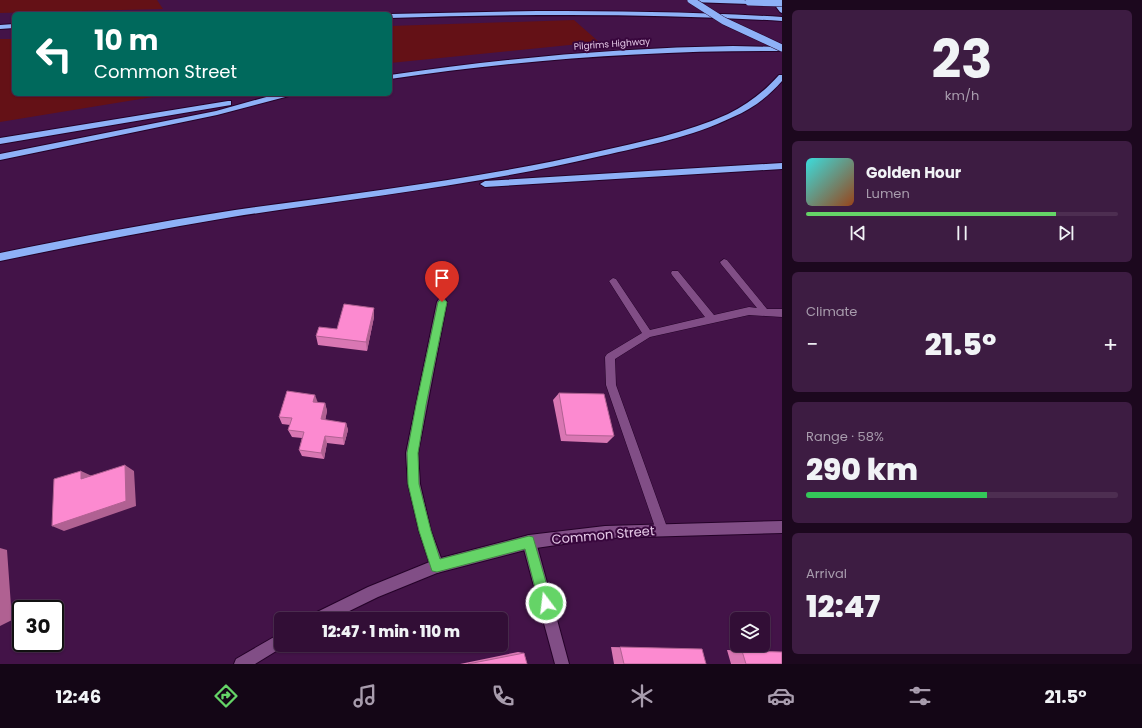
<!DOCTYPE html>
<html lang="en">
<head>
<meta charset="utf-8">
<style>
	:root { --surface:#320e36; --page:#3d1c42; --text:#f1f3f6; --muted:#a89cad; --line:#4d2e51; --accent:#65d467 }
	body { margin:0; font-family:Poppins,sans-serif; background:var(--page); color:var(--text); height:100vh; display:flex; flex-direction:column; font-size:15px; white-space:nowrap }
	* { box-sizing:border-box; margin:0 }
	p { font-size:13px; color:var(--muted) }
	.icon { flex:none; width:22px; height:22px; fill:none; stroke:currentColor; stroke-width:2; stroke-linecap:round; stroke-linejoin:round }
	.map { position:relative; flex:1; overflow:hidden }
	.side { display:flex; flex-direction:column; gap:10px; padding:10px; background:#1c081e; width:360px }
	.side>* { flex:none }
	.banner { position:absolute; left:12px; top:12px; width:380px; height:84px; border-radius:6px; box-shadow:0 1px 3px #0004,0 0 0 1px var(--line); background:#00695c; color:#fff; overflow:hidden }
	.tools { position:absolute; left:730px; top:612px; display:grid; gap:8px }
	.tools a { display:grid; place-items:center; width:40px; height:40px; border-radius:6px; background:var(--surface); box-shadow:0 1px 3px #0004,0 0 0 1px var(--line); font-size:20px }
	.speed { position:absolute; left:12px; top:600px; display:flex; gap:8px; font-size:20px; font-weight:700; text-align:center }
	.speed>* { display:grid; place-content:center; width:52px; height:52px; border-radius:50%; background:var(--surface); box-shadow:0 1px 3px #0004,0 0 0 1px var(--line); line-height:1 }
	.speed .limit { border:2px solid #111; border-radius:6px; background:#fff; color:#111 }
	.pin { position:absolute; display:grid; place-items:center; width:34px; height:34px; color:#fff; margin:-41px -17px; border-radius:50% 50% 50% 0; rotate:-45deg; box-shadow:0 0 4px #0007 }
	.pin .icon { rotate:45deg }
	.me { position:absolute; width:44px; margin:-22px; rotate:345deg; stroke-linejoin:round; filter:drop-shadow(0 0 3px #0008) }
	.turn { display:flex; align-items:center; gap:14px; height:84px; padding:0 16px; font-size:18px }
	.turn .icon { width:52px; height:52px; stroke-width:2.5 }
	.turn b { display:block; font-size:28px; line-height:34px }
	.big { font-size:30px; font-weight:800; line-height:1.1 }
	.side .card { flex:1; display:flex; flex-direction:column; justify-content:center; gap:6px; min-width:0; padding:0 14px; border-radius:6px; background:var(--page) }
	.side .dial { align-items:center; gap:0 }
	.dial b { font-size:52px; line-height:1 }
	.song { display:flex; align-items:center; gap:12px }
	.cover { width:48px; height:48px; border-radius:6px; background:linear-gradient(135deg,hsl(180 70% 55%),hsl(20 70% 35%)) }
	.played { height:4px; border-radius:2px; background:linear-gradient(90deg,var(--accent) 80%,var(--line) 80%) }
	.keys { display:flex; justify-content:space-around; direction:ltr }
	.heat { display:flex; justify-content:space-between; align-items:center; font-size:22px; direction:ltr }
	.charge { height:6px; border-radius:3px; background:linear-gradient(90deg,#34c759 58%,var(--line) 0) }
	.trip { position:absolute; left:274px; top:612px; width:234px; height:40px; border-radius:6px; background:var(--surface); box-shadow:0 1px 3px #0004,0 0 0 1px var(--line); font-weight:800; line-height:40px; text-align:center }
	.tabs { display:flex; height:64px; justify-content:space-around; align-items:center; background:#140616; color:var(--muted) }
	.tabs .icon { width:28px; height:28px }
	.tabs .active { color:var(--accent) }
	.tabs b { font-size:18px; color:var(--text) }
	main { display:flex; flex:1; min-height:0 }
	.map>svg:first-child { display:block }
</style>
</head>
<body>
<main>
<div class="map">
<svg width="782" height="664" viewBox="0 0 782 664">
	<rect width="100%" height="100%" fill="#431348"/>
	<!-- green -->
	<path fill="#641116" d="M0,0H157L163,9L0,13Z
		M574,20L599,42L390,63V26Z
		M0,39H14V94H171L0,122Z"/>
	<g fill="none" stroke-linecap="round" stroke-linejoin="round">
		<defs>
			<path id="lane" d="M724,259L727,260L767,309H782V317L749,315L650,337L615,359L616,385L668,530L666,534L662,536L658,534L656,530L606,385L605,357L607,354L642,333L609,281L613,278L616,279L650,330L705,317L672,275L671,273L672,271H678L714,315L749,307L757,308L721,264L720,262Z"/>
			<path id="street" d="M442,298L445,299L447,302L418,453L420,484L431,531L444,566L442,571L437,573L432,571L419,531L408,484L406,453L437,302L439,299Z
				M529,535L534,537L536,542L569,664H555L522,542L524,537Z"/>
			<path id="secondary" d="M782,521V533L605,538L529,549L437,573L378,597L333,619H311L313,614L368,587L437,559L529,535L605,526Z
				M281,633V645H286L255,664H234L236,659Z"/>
			<path id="highway" d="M688,0H744L752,2L749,4L691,2Z
				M771,0H777L782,7V13L780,12Z
				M537,11C619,11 700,12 782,17V21C651,13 521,14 390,18V14Z
				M14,24V28L0,29V25Z
				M733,46L782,47V51C650,50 520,60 390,79V75C504,58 618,48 733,46Z
				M779,75H782V81C768,97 752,109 733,117C692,137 645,146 601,156C479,185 355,198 232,217C154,230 77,245 0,261V253C78,237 156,222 235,210C356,193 477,179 596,152C640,142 686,133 728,114C748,104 764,92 779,75Z
				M277,94H290L289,96L217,115L0,160V154L216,111Z
				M228,101H231V105L0,144V138Z
				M782,163V169L485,187L480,184L485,181Z"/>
		</defs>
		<!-- lane casing -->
		<use href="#lane" stroke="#240228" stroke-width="1"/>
		<!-- street casing -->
		<use href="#street" stroke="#240228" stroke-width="2"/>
		<!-- secondary casing -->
		<use href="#secondary" stroke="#240228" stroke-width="2"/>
		<!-- highway casing -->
		<use href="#highway" stroke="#240228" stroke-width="2"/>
		<!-- lane -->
		<use href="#lane" fill="#814e86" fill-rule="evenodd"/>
		<!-- street -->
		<use href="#street" fill="#814e86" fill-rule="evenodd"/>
		<!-- secondary -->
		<use href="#secondary" fill="#814e86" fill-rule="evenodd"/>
		<!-- highway -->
		<use href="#highway" fill="#8eb1f7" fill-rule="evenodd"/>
		<defs>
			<path id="highway-bridge" d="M691,0L724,21L782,48
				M749,2L782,3"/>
		</defs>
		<!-- highway-bridge casing -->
		<use href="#highway-bridge" stroke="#240228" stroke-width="8" stroke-linecap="butt"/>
		<!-- highway-bridge -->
		<use href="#highway-bridge" stroke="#8eb1f7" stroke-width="7"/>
	</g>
	<!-- wall -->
	<path fill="#d977b3" d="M374,308V317L367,351L318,345L316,336L337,329Z
		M559,393L614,436L607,443L561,441L553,400Z
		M318,403H325L327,411L325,420L346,423L348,430L344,445L327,443L324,459L302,456L299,450L302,438L292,437L288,430L290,425L282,424L279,417Z
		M611,647L689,649L706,664H614Z
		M727,650L782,652V664H731Z
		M518,652L524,653L527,664H460Z"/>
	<!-- shaded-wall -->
	<path fill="#b06192" d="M374,308V317L367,351L366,342Z
		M315,395L318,403L313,402Z
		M325,403L327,411L324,427L321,419Z
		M346,423L348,430L344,445L343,438Z
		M325,436L327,443L324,459L321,453Z
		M125,465L134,471L136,506L64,531L52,526Z
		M81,471L92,476L81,479Z
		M0,548L7,550L12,620L0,626Z"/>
	<!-- building -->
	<path fill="#fc8ad0" stroke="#b06192" d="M344,304L374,308L366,342L316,336L319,327L337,329Z
		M287,391L315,395L313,402L325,403L321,419L346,423L343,438L325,436L321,453L299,450L304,432L288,430L292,418L279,417Z
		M559,393L604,394L614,436L566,435Z
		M125,465L126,501L52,526L54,479L81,471V479Z
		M620,647L702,649L706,664H624Z
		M742,651L782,652V664H746Z
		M524,653L527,664H468Z"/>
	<!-- route -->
	<path fill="#65d467" stroke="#428a43" d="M442,298L447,302L426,405L418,453L419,484L431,531L440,559L529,536L533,537L552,603L550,607L546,609L541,607L539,603L525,549L437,572L432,571L419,531L408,484L407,453L416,405L438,302Z"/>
	<g text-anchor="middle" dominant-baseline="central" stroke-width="4" stroke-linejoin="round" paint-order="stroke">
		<!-- far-street labels -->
		<g font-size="9" fill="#e5c9e7" stroke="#38073d">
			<text transform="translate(612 44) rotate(-4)">Pilgrims Highway</text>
		</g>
		<!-- near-street labels -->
		<g font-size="13" fill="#e5c9e7" stroke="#38073d">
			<text transform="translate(603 535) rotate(-5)">Common Street</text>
		</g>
	</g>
</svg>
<div class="tools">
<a><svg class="icon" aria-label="layers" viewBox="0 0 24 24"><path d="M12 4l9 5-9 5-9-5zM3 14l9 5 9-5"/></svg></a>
</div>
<div class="speed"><div class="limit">30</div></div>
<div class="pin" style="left:442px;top:302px;background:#d93025"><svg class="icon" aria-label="arrive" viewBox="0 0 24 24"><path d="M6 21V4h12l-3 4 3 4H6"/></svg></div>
<svg class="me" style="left:546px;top:603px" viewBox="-20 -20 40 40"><circle r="17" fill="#65d467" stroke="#fff" stroke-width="3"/><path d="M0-11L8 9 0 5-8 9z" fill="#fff"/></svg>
<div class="trip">12:47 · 1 min · 110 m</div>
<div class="banner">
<div class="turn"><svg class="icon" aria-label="left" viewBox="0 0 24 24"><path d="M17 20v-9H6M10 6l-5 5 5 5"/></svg><div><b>10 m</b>Common Street</div></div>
</div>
</div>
<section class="side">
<div class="card dial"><b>23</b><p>km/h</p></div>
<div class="card">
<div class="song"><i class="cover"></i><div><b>Golden Hour</b><p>Lumen</p></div></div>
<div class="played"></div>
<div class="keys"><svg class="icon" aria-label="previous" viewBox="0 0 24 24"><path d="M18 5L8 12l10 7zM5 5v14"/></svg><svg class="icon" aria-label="pause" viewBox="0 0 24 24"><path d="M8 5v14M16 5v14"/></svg><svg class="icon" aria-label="next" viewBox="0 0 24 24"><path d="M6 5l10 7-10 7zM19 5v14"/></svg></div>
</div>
<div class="card"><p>Climate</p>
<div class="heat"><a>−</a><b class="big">21.5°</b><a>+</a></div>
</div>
<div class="card"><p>Range · 58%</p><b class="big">290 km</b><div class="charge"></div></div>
<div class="card"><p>Arrival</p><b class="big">12:47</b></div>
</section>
</main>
<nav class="tabs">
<b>12:46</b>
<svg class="icon active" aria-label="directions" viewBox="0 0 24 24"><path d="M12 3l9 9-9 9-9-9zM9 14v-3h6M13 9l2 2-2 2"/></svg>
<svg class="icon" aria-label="music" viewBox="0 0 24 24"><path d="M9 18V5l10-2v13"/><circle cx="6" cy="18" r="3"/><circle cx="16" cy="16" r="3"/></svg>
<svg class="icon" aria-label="phone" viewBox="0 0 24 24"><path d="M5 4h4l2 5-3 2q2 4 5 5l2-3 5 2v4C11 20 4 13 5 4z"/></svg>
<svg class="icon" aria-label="climate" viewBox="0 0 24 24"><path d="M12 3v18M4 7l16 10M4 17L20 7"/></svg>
<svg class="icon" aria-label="car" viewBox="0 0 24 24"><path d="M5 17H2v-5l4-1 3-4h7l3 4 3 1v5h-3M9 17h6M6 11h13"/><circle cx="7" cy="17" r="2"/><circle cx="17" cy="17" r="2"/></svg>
<svg class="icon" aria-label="filters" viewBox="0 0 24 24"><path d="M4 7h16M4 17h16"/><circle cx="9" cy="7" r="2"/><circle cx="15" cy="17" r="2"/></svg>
<b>21.5°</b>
</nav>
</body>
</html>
